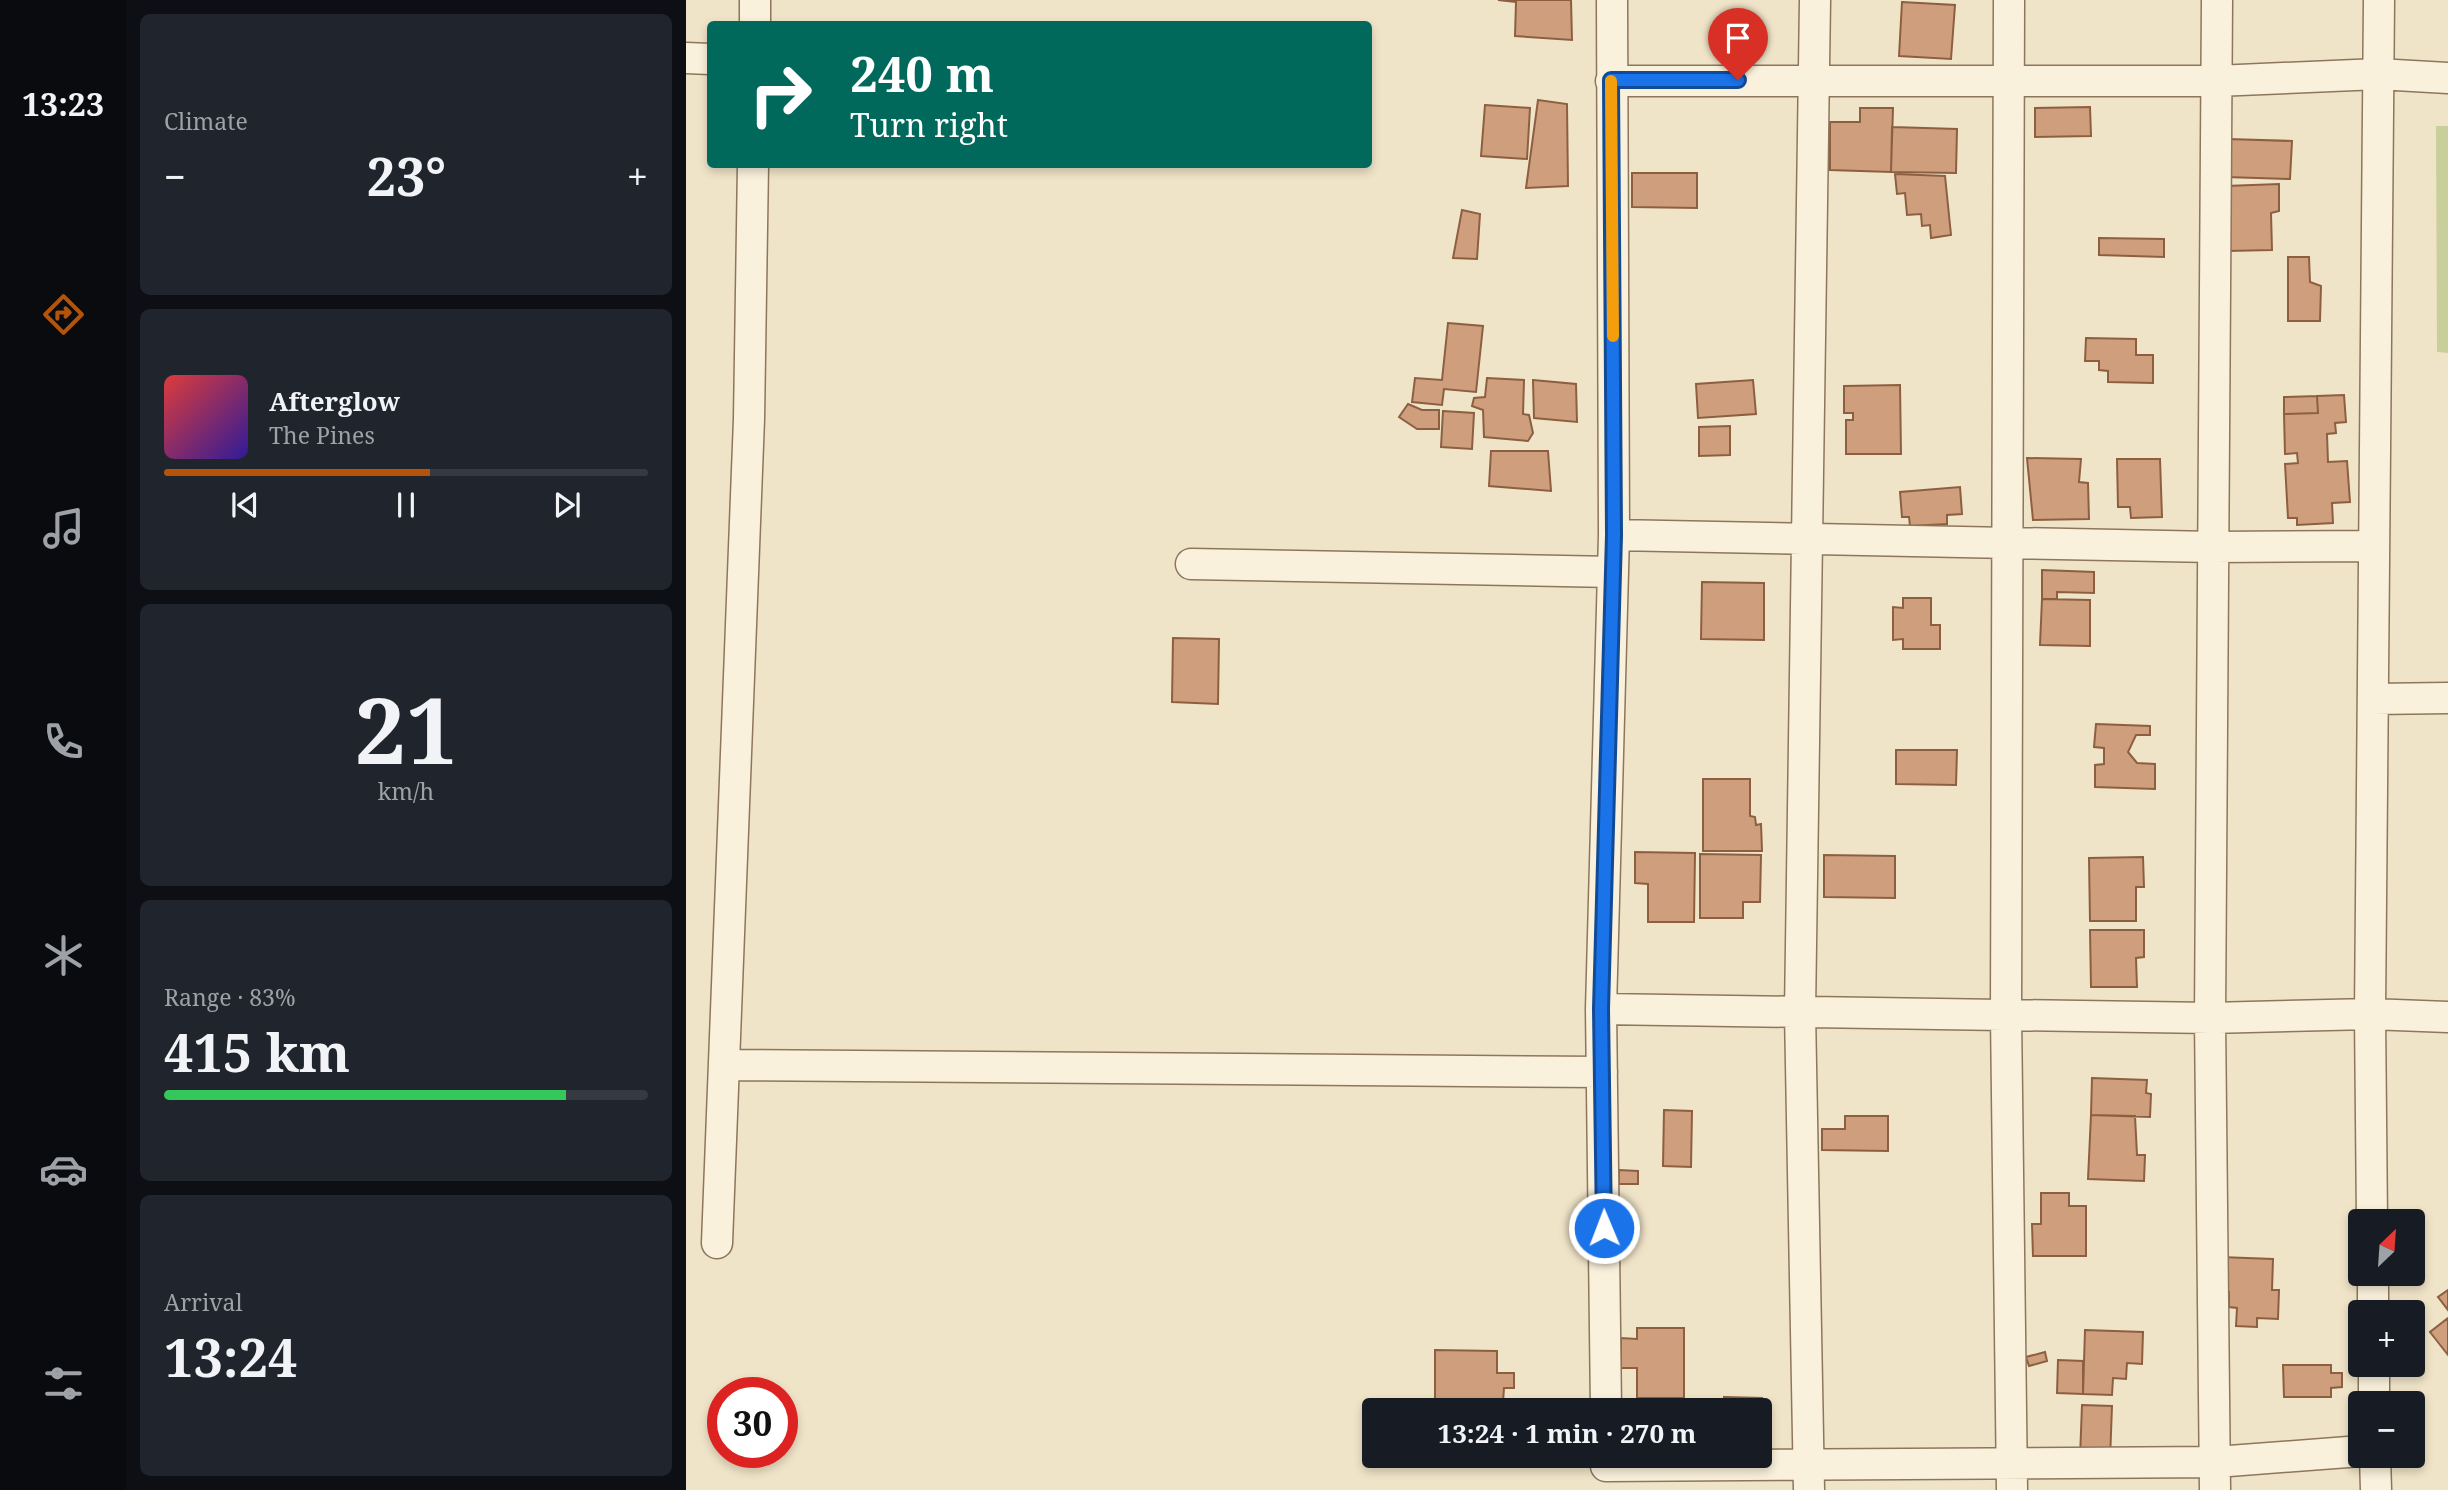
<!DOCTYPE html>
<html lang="en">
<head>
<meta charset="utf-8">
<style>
	:root { --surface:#171b24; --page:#20242c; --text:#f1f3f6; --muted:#9ea1a6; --line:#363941; --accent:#b45309 }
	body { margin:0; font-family:"Noto Serif",serif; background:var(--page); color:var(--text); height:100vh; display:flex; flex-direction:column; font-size:26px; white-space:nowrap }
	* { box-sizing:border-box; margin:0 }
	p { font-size:23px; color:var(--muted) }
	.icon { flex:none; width:38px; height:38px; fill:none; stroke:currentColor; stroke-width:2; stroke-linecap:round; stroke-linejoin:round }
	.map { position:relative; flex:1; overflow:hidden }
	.side { display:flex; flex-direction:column; gap:14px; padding:14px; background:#0d0f14; width:560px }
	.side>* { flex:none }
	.top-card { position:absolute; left:21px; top:21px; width:665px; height:147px; border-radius:7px; box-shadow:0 4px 10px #0003; background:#00695c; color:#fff; overflow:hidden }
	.needle { width:46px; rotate:25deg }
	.tools { position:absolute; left:1662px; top:1209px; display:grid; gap:14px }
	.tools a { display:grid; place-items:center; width:77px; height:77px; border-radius:7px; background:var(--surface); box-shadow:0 4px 10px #0003; font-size:35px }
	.speed { position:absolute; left:21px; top:1377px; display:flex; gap:14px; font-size:35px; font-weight:700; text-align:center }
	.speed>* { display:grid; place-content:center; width:91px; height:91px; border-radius:50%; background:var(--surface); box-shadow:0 4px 10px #0003; line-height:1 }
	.speed .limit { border:10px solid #d22; background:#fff; color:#111 }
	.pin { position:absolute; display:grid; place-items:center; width:60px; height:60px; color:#fff; margin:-72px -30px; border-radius:50% 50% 50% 0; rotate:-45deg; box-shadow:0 0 7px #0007 }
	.pin .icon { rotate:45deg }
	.me { position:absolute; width:77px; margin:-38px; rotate:359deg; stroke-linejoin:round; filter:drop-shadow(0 0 5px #0008) }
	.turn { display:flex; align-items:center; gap:24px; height:147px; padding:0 28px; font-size:32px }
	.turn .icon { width:91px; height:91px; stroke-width:2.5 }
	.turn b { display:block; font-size:49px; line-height:60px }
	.big { font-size:52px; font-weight:700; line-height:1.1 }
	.side .card { flex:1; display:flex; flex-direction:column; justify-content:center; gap:10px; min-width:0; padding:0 24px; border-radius:10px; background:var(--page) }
	.side .dial { align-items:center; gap:0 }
	.dial b { font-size:91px; line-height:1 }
	.song { display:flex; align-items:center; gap:21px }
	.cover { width:84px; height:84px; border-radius:10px; background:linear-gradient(135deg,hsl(0 70% 55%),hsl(250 70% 35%)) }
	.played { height:7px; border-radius:4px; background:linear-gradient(90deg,var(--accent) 55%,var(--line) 55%) }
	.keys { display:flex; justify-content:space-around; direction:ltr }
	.heat { display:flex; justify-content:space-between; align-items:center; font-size:38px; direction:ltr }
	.charge { height:10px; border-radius:5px; background:linear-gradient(90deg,#34c759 83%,var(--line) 0) }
	.trip { position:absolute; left:676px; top:1398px; width:410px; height:70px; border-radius:7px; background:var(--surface); box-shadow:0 4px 10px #0003; font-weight:700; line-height:70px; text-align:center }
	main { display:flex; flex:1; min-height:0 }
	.tabs { display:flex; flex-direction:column; width:126px; justify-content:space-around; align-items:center; background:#090b0e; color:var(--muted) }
	.tabs .icon { width:49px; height:49px }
	.tabs .selected { color:var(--accent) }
	.tabs b { font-size:32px; color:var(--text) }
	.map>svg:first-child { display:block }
</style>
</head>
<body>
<main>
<nav class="tabs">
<b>13:23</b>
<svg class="icon selected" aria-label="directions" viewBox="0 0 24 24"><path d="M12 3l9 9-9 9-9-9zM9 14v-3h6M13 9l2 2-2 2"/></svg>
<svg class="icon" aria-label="music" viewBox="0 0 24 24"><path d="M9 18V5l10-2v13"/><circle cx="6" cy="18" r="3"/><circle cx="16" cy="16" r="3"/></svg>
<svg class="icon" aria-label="phone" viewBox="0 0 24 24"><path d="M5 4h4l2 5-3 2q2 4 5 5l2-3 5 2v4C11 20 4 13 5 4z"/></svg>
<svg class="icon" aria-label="climate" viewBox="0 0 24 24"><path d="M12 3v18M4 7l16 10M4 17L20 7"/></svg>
<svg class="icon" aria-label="car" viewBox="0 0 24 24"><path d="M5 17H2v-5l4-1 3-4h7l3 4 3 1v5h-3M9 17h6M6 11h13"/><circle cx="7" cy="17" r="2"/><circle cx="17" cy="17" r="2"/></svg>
<svg class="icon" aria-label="filters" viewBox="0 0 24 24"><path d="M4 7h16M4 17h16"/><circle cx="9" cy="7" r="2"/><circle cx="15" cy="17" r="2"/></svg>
</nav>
<section class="side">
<div class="card"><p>Climate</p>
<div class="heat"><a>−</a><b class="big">23°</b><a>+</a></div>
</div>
<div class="card">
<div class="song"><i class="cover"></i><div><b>Afterglow</b><p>The Pines</p></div></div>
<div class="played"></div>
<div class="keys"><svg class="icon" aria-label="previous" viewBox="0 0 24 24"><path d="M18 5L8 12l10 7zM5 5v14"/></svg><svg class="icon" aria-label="pause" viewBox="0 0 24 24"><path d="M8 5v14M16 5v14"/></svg><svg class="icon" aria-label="next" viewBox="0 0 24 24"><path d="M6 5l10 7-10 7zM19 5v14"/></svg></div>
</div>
<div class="card dial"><b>21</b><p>km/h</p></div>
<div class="card"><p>Range · 83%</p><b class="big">415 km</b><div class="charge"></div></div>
<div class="card"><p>Arrival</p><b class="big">13:24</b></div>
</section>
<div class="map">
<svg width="1762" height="1490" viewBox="0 0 1762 1490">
	<rect width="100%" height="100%" fill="#f0e4c8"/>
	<!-- green -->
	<path fill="#c9cf9b" d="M1750,126H1762V353L1751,352Z"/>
	<!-- building -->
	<path fill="#cf9f7d" stroke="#8d5f41" stroke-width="2" d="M812,0H885L886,40L829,36L830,2Z
		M1216,2L1269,5L1265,59L1213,56Z
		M852,100L881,104L882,186L840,188Z
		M799,105L844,108L841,159L795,156Z
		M1404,107L1405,136L1349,137V108Z
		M1174,108H1207L1205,172L1144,170V122H1174Z
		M1206,127L1271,129L1270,173L1205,172Z
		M1542,139L1606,141L1604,179L1540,177Z
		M946,173H1011V208L946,207Z
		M1209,174L1259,176L1265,235L1245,238L1244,225L1236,226L1235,214L1221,215L1219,193L1211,194Z
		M1593,184V211L1585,213L1586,250L1542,251L1540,186Z
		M776,210L794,214L791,259L767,258Z
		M1413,238L1478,239V257L1413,255Z
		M1602,257H1623L1624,282L1635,286L1634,321H1602Z
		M762,323L797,326L790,392L758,389L756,405L726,402L729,378L756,380Z
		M1400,338L1450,339V355H1467V383L1422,382V371L1413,370V361H1399Z
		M801,378L838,380L837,414L843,415L847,433L842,441L798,437L797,410L786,406L788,398L799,397Z
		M847,380L890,384L891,422L848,418Z
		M1067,380L1070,414L1012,418L1010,384Z
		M1214,385L1215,454H1160V420H1167V413H1158V386Z
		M1658,395L1660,422L1649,423L1650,433L1641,434L1642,462L1661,461L1664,502L1646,503L1647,523L1611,525V518H1602L1599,464L1612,463L1611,453L1599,454L1598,414L1632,413L1631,396Z
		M1631,396L1632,413L1598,414V397Z
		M722,404L736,410H753V429H731L713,417Z
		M757,411L788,413L786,449L755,447Z
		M1044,426V455L1013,456V427Z
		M805,451H862L865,491L803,486Z
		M1341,458L1395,459L1393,482L1402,483L1403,519L1347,520Z
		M1431,459H1474L1476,517L1445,518L1444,507H1432Z
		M1274,487L1276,514L1261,515V524L1224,526L1223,517H1216L1214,492Z
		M1356,570L1408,572V593L1371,592V599H1356Z
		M1016,582L1078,583V640L1015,639Z
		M1217,598H1245V625H1254V649H1217V639L1207,640V607L1217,608Z
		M1356,599L1404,600V646L1354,645Z
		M487,638L533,639L532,704L486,702Z
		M1410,724L1464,726V735H1450L1442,752L1451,763L1469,764V789L1409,787V765L1418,764V748L1408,747Z
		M1210,750H1271L1270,785L1210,784Z
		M1017,779H1064V816L1069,817L1070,825L1075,824L1076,851H1017Z
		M949,852L1009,853L1008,922H962V884L949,883Z
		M1014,854L1075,855L1074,902H1057V918H1014Z
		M1138,855L1209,856V898L1138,897Z
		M1457,857L1458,887H1450V921H1404L1403,858Z
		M1404,930H1458V957L1450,958L1451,987H1405Z
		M1406,1078L1461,1080L1460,1093L1465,1094L1464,1117L1405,1115Z
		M978,1110L1006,1111L1005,1167L977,1166Z
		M1405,1115L1449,1116L1451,1155H1459L1458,1181L1402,1179Z
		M1159,1116H1202V1151L1136,1150V1129H1159Z
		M933,1170L952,1171V1184H933Z
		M1355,1193H1383V1206H1400V1256H1347L1346,1224H1355Z
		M1534,1257L1587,1259L1586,1290H1593L1592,1319L1571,1318V1327L1550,1326L1551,1308L1543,1307V1292L1533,1291Z
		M1762,1290V1310L1752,1297Z
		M1762,1318V1355L1744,1332Z
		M951,1328H998V1398H951V1368H935V1338L951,1339Z
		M1399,1330L1457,1332L1456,1364L1441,1363L1440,1379L1427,1378L1426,1395L1397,1394Z
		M749,1350L811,1351V1373H828V1388H818L817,1402L749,1401Z
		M1359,1352L1361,1361L1343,1366L1340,1357Z
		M1372,1360L1397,1361V1394L1371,1393Z
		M1597,1365H1645V1373H1656V1387L1645,1388V1397H1598Z
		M1038,1397L1076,1398L1075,1446L1073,1410H1038Z
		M1396,1405L1426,1406L1424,1460L1394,1458Z"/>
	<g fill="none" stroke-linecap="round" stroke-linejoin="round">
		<defs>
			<path id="street" d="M1323,0L1320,1015L1326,1490
				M69,24V0
				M0,58L24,59
				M925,81H1530L1692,74L1762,78
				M928,535L1527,547L1688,546
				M505,564L927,572
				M1687,699L1762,698
				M915,1009L1524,1018L1684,1014L1762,1017
				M38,1065L916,1072
				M1686,1222L1684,1014L1693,0
				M31,1243L63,419L67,164
				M1687,1274V1312
				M1688,1365V1404
				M920,1410L915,1009L928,535L926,0
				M1689,1456L1690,1490
				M920,1466L1530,1462L1675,1451
				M1123,1490L1114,1012L1129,0
				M1529,1490L1524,1018L1531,0"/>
		</defs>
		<!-- street casing -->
		<use href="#street" stroke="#8d765c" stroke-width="33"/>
		<!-- street -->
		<use href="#street" stroke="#faf1dc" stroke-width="30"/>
	</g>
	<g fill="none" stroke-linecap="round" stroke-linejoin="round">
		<defs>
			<path id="route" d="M918,1228L915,1009L928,535L925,80H1052"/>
		</defs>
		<!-- route casing -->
		<use href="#route" stroke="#114b97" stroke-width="18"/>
		<!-- route -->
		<use href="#route" stroke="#1a73e8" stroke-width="12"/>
		<!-- slow -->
		<path stroke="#f59e0b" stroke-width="12" d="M925,81L927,336"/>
	</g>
</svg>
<div class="tools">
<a><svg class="needle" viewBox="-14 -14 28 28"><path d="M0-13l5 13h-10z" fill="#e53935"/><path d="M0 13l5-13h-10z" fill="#9ea1a6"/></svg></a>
<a>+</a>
<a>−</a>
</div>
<div class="speed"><div class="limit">30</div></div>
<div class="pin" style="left:1052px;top:80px;background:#d93025"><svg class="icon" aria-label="arrive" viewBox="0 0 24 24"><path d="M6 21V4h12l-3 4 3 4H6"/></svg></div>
<svg class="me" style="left:918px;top:1228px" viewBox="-20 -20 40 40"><circle r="17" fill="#1a73e8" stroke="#fff" stroke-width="3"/><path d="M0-11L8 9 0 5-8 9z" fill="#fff"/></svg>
<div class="trip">13:24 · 1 min · 270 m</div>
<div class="top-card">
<div class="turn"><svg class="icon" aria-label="right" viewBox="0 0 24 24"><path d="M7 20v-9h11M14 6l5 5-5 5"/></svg><div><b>240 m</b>Turn right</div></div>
</div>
</div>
</main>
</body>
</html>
